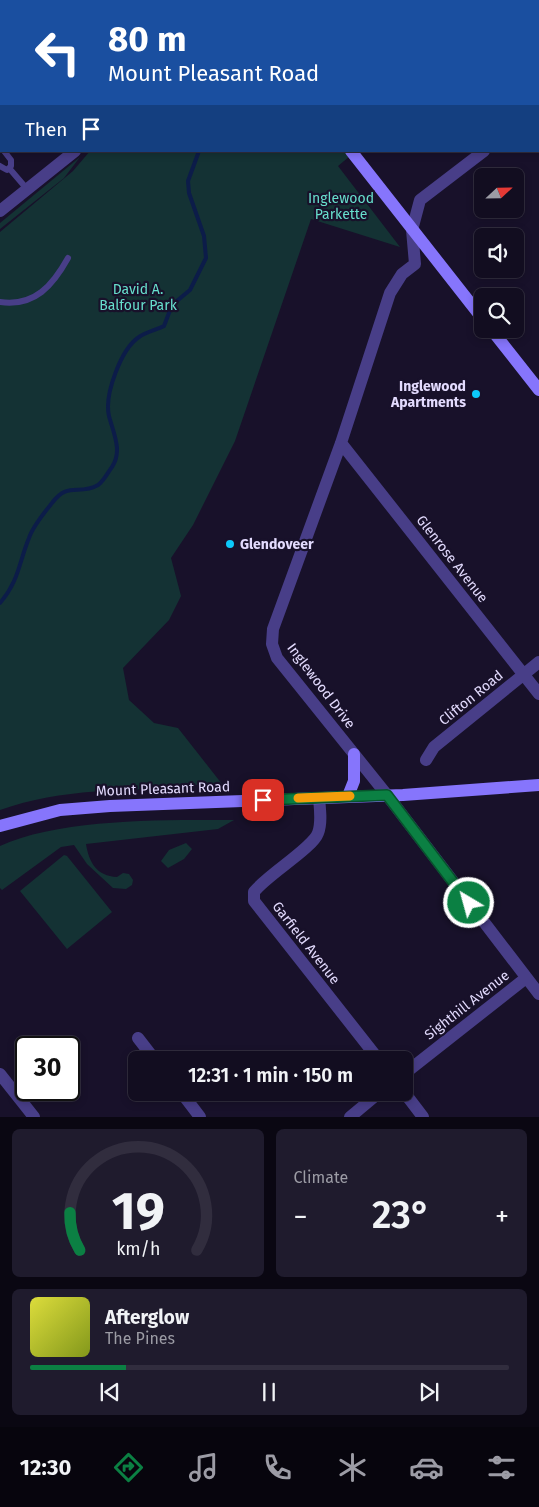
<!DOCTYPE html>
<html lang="en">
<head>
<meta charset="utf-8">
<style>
	:root { --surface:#120d20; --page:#1f1b2d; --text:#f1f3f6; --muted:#9c9ca5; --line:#312d3e; --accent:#0b8043 }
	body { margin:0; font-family:"Fira Sans",sans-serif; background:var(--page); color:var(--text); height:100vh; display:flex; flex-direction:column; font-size:19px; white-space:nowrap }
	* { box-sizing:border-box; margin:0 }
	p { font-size:16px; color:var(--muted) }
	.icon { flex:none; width:28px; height:28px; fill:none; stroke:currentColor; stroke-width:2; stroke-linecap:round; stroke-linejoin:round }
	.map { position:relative; height:1117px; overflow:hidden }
	.side { display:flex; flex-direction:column; gap:12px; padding:12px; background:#0a0712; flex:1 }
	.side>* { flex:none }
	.top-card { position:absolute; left:0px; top:0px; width:540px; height:152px; box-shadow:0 2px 8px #0003,0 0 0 1px var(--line); background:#1a4fa0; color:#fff; overflow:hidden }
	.needle { width:32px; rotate:68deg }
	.tools { position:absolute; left:474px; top:168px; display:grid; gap:10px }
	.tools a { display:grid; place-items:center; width:50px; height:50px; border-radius:8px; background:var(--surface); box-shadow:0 2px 8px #0003,0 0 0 1px var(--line); font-size:25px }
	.speed { position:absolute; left:15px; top:1036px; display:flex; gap:10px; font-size:25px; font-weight:700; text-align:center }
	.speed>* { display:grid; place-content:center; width:65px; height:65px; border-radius:50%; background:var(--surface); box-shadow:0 2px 8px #0003,0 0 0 1px var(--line); line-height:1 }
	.speed .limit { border:2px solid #111; border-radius:8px; background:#fff; color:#111 }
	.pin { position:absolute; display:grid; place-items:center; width:42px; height:42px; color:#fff; margin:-21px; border-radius:10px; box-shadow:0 2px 8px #0006 }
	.me { position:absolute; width:55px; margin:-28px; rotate:323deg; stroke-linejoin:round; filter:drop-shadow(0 0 4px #0008) }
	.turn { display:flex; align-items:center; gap:18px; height:105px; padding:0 25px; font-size:22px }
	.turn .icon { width:65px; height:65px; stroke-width:2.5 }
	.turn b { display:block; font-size:35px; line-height:42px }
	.then { display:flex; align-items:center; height:48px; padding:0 25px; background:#0003; gap:10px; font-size:19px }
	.big { font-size:38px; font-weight:600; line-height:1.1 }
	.side .widget { flex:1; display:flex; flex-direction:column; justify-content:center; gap:8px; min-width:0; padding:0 18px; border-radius:8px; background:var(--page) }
	.side .dial { align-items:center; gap:0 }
	.dial svg { height:130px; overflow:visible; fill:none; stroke:var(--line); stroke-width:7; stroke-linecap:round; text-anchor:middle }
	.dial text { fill:var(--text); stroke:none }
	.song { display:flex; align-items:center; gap:15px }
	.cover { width:60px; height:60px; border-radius:8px; background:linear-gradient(135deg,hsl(60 70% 55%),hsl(70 70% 35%)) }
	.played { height:5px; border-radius:2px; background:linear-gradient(90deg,var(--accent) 20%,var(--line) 20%) }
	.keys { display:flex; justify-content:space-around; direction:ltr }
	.heat { display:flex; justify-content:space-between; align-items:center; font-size:28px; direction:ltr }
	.side .tiles { flex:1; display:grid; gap:12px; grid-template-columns:1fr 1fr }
	.widget:last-child { grid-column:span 2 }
	.trip { position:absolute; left:128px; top:1051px; width:285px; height:50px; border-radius:8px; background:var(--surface); box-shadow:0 2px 8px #0003,0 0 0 1px var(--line); font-weight:600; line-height:50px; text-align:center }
	.menu { display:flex; height:80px; justify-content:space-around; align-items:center; background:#07050d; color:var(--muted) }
	.menu .icon { width:35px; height:35px }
	.menu .current { color:var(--accent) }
	.menu b { font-size:22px; color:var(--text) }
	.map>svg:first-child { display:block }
</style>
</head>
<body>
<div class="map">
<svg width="539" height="1117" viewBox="0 0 539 1117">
	<rect width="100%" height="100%" fill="#18112a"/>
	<!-- green -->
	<path fill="#143234" d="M148,0H378V1H148Z
		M90,151H356L338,166L400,247L311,219L235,441L193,525L171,558L181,596L169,620L123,668L129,700L154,723L178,728L222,784L193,785L192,788C127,790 62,788 0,810V232L73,171Z
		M80,157L64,178L0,229V223Z
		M234,820L218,829L86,844C89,863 97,876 117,877L123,873L129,874L133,880L132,885L126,889L113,888L87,864L74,845L61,847L2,890L0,888V846C60,818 167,820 234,820Z
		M186,843L192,849L184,859L168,868L161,861L169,850Z
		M64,855L67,856L112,912L67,949L20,891Z"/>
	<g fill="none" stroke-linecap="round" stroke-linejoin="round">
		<!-- stream -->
		<path stroke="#0c1c49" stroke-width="4" d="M276,0V1
			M0,603C19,581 19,562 29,538C33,526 44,513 52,503C68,481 79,496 98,485C104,481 108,472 112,467C123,451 113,432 109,416C104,395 121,349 139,337C146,332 156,330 164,326L172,305L190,290L206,258L204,236L189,193L188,181L199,151"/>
		<!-- service -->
		<path stroke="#483e88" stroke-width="6" d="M0,139L1,138
			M0,166L7,170L11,166V160L4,151
			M9,168L27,189
			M0,302C35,307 53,285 68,258"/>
		<!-- minor -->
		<path stroke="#483e88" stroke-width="12" d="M477,0V1
			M133,1V0
			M0,5L1,6
			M484,151L420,200L412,230L415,264L402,274L390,293L341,443L273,629L272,644L277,658L387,795L539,994
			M0,211L75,151
			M341,443L539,694
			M426,760L434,747L539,662
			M319,798C320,809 322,823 318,833C313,848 267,875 254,892V901L379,1060
			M138,1038L155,1060
			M0,1074L34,1117
			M404,1074L526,978
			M181,1092L200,1117
			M404,1092L423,1117
			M350,1117L380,1092"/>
		<!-- secondary -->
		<path stroke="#8675fc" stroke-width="12" d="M232,0L233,1
			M351,151L482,318
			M491,329L539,390
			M348,796L354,781V754
			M0,826L60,810L110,806L403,795L539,785"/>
	</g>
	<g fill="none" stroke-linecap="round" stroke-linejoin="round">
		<defs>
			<path id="route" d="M263,800L387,795L469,903"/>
		</defs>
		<!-- route casing -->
		<use href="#route" stroke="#07532c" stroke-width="12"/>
		<!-- route -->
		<use href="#route" stroke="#0b8043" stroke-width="9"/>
		<!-- slow -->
		<path stroke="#f59e0b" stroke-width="9" d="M298,798L350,796"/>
	</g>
	<!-- markers -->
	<g fill="#0cc9fa" stroke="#18112a" stroke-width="2">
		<circle cx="476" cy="394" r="5"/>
		<circle cx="230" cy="544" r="5"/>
	</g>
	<g text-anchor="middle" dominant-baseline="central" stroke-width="4.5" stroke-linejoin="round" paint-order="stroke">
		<!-- park labels -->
		<g font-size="14" fill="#67dfcd" stroke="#18112a">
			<text x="341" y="198">Inglewood<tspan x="341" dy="16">Parkette</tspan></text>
			<text x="138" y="289">David A.<tspan x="138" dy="16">Balfour Park</tspan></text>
		</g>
		<!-- poi labels -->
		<g font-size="14" font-weight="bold" fill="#e3dbfe" stroke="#18112a" text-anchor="end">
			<text x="466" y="386">Inglewood<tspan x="466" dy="16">Apartments</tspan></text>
			<text x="240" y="544" text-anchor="start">Glendoveer</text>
		</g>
		<!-- street labels -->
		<g font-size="14" fill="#e3dbfe" stroke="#18112a">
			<text transform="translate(452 559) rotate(52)">Glenrose Avenue</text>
			<text transform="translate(321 686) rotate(53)">Inglewood Drive</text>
			<text transform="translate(471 698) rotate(-39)">Clifton Road</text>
			<text transform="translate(163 789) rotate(-2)">Mount Pleasant Road</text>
			<text transform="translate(306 943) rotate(52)">Garfield Avenue</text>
			<text transform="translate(467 1005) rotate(-38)">Sighthill Avenue</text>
		</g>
	</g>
</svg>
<div class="tools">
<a><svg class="needle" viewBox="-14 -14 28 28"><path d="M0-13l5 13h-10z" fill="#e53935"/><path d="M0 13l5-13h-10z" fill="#9c9ca5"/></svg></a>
<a><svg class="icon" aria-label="sound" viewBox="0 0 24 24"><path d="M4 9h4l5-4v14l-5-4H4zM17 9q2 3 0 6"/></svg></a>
<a><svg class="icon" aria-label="search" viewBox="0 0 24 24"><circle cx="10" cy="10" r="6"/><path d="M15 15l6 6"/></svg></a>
</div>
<div class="speed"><div class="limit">30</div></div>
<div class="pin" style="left:263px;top:800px;background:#d93025"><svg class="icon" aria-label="arrive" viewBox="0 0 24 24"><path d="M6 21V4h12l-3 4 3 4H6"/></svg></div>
<svg class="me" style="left:469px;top:903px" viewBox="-20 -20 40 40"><circle r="17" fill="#0b8043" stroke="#fff" stroke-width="3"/><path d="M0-11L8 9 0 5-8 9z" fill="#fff"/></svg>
<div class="trip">12:31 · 1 min · 150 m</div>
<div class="top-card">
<div class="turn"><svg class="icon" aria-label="left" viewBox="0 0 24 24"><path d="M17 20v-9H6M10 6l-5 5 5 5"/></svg><div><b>80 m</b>Mount Pleasant Road</div></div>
<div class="then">Then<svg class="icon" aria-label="arrive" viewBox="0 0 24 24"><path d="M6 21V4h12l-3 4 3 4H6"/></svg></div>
</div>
</div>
<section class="side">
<div class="tiles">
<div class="widget dial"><svg viewBox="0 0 100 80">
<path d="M14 69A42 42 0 1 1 86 69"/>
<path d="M14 69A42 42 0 0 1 8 46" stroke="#0b8043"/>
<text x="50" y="56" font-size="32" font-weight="700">19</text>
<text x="50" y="72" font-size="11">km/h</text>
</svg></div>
<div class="widget"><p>Climate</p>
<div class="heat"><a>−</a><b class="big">23°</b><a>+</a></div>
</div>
<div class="widget">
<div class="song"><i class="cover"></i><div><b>Afterglow</b><p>The Pines</p></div></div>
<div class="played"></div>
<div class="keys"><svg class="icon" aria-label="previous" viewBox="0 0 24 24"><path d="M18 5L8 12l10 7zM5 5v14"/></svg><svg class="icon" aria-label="pause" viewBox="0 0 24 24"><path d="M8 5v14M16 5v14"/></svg><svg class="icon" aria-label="next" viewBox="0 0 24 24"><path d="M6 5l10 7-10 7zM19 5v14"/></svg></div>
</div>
</div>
</section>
<nav class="menu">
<b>12:30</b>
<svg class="icon current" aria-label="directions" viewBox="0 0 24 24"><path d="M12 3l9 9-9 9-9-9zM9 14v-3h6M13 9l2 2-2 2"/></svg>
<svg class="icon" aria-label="music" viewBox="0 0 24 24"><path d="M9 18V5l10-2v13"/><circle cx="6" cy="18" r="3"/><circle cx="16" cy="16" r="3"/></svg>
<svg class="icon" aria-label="phone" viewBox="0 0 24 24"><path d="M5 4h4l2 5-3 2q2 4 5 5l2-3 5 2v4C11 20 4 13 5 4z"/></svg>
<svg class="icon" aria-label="climate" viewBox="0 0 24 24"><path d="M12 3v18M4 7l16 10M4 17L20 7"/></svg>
<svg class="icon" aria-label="car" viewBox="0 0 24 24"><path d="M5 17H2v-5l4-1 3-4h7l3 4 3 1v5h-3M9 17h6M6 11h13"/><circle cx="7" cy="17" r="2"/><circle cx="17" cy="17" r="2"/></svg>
<svg class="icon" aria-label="filters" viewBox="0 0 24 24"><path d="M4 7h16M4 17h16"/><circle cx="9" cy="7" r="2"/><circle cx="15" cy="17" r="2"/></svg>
</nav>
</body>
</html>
